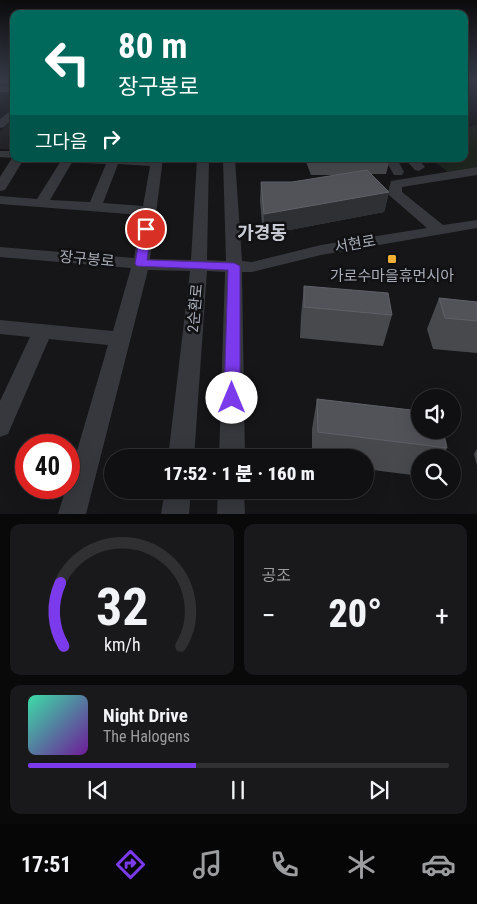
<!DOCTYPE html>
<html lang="ko">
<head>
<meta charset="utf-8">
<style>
	:root { --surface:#101012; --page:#19191b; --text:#f1f3f6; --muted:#9c9d9f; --line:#303032; --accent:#7c3aed }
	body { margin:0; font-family:"Roboto Condensed","Noto Sans KR",sans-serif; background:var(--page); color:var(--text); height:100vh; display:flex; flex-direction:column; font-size:19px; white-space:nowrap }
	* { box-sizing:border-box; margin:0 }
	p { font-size:16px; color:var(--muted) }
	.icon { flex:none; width:28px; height:28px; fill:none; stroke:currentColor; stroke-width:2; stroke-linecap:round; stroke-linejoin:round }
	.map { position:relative; height:514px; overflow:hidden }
	.sheet { display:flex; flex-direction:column; gap:10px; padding:10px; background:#09090a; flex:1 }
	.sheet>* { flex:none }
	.banner { position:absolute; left:10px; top:10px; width:458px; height:152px; border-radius:10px; box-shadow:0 5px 20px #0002,0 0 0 1px var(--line); background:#00695c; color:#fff; overflow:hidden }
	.fabs { position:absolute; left:411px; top:389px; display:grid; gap:10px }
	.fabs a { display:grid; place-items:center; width:50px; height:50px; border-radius:50%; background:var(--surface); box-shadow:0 5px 20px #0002,0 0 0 1px var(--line); font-size:25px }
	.speed { position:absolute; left:15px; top:434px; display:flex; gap:10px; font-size:25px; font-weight:700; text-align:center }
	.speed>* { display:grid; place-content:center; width:65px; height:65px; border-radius:50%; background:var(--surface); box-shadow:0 5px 20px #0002,0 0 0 1px var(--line); line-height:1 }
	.speed .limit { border:8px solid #d22; background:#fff; color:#111 }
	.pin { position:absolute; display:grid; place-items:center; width:42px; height:42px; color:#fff; margin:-21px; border:2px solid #fff; border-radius:50%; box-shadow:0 1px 5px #0007 }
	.me { position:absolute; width:55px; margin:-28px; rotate:0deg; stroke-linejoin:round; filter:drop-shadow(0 0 4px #0008) }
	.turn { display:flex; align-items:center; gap:18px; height:105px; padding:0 25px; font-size:22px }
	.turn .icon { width:65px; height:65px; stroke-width:2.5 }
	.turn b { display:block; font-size:35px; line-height:42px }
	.then { display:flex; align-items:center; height:48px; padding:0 25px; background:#0003; gap:10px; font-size:19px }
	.big { font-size:38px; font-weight:800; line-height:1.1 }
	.sheet .card { flex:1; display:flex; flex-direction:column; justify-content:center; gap:8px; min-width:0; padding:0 18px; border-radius:10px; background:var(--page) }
	.sheet .dial { align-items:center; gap:0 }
	.dial svg { height:130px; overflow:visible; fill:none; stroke:var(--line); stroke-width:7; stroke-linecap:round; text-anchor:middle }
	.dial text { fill:var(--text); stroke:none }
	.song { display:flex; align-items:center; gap:15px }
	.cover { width:60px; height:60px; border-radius:8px; background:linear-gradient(135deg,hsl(160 70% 55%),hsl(280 70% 35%)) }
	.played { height:5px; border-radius:2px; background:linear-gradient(90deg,var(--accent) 40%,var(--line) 40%) }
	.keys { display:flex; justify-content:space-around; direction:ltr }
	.heat { display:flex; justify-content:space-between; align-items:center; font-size:28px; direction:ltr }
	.sheet .tiles { flex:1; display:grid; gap:10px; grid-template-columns:1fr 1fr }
	.card:last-child { grid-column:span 2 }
	.trip { position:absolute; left:104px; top:449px; width:270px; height:50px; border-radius:25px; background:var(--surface); box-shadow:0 5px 20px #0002,0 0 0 1px var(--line); font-weight:800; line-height:50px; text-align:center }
	.tab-bar { display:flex; height:80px; justify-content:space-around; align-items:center; background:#060607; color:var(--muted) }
	.tab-bar .icon { width:35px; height:35px }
	.tab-bar .selected { color:var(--accent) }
	.tab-bar b { font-size:22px; color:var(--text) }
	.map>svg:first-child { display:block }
</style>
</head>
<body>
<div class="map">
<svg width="477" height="514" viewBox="0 0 477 514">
	<rect width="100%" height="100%" fill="#161618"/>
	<!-- built -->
	<path fill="#222225" d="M14,117V150L0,149V132Z"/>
	<!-- green -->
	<path fill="#1e261f" d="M477,125V167L448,172L431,159H464V128Z"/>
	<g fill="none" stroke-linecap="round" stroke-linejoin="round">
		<!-- minor -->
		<path fill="#37383d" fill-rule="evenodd" d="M0,86H14V92H0Z
			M14,108V117L4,127L0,128V119Z
			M0,151H14V159H24L5,190L0,191V177L12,158L0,157Z
			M62,159H74L50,200L90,202L106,164L83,163L77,159H163L150,259L191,260L197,159H209L207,260L226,261L223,159H235L242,261L252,262L321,245L427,228L390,196L388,193L391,181L477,167V175L402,187V192L443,225L477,220V228L321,255L252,272H242L245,458H219L225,272L207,271L194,458H168L190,271L148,270L86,514H58L66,488H69V478L108,345L49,339L8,434L0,437V401L30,337L0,334V320L113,331L131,268L0,257V247L134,258L141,215L0,204V196L37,199ZM118,164L150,166L143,206L103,203Z
			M385,159H397L404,172L402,175H394Z
			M405,159H418L425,167L419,171L415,170Z
			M165,490H191L189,514H161Z
			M218,490H244L245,514H217Z"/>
	</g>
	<!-- wall -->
	<path fill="#47494d" d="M305,159H390L386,174H370L389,192L384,212L263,235L260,201L261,182H292L338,175H311Z
		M304,286L392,315L383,346L300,338L301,316Z
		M439,298L477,302V353L433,349L427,329Z
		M317,399L447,448L442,458H420V476L365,469V458H312V429Z
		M477,449V465L474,454Z"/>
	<!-- shaded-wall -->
	<path fill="#2f3033" d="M389,192L384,212L263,235L264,214Z"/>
	<!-- building -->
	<path fill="#525359" stroke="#5f6168" d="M367,170L389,192L264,214L261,182H292Z
		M304,286L388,293L392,315L304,307Z
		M439,298L477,302V321L445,318Z
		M317,399L420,411V430H443L447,448L318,432Z"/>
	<!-- sky -->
	<linearGradient id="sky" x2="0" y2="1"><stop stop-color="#0c0c0d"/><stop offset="0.53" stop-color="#363c48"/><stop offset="1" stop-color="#363c48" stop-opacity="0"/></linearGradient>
	<rect width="477" height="152" fill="url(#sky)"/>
	<!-- route -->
	<path fill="#7c3aed" stroke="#51269a" d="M146,225L151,229L147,260L234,263L240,266V398L238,403L232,405L227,403L224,398L228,270L137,266L135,264L141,229Z"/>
	<!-- markers -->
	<rect fill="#f2b134" stroke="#111113" stroke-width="2" x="387" y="254" width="10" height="10" rx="2.5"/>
	<g text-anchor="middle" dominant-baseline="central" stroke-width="5" stroke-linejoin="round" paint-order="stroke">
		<!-- street labels -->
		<g font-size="15" fill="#a8adb8" stroke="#111113">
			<text transform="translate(355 244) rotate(-10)">서현로</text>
			<text transform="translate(87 259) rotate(5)">장구봉로</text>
			<text transform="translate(195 308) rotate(-85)">2순환로</text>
		</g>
		<!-- poi labels -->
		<g font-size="15" fill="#a8adb8" stroke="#111113">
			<text x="392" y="276">가로수마을휴먼시아</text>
		</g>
		<!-- quarter labels -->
		<g font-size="18" font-weight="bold" fill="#c9ccd4" stroke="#111113">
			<text x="262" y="232">가경동</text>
		</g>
	</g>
</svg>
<div class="fabs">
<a><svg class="icon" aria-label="sound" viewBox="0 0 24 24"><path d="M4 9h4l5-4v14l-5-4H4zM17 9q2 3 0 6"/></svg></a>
<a><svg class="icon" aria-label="search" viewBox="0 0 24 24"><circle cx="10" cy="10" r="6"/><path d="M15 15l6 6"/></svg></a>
</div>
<div class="speed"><div class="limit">40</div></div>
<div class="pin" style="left:146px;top:229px;background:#d93025"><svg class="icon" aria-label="arrive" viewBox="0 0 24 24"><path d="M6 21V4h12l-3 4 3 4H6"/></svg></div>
<svg class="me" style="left:232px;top:398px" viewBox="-20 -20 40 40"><circle r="19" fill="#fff"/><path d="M0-13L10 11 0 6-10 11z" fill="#7c3aed"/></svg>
<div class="trip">17:52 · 1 분 · 160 m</div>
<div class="banner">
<div class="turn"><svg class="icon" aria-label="left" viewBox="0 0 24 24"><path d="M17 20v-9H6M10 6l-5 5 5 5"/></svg><div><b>80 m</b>장구봉로</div></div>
<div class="then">그다음<svg class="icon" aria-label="right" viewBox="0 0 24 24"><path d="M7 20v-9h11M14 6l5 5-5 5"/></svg></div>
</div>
</div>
<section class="sheet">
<div class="tiles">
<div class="card dial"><svg viewBox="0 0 100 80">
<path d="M14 69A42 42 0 1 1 86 69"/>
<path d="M14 69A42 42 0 0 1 12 30" stroke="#7c3aed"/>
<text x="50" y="56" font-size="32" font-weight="700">32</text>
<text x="50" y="72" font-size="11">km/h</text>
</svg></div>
<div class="card"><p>공조</p>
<div class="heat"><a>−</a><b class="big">20°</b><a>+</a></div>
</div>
<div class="card">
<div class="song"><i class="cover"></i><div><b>Night Drive</b><p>The Halogens</p></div></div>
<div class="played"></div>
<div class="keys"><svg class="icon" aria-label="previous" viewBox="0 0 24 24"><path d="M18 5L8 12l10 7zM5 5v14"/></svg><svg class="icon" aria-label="pause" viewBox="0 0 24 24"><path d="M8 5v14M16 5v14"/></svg><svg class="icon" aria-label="next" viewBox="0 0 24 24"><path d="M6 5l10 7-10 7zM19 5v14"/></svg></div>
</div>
</div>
</section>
<nav class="tab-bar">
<b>17:51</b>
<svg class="icon selected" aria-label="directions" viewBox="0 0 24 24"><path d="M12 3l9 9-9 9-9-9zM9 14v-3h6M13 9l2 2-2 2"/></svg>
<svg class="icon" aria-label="music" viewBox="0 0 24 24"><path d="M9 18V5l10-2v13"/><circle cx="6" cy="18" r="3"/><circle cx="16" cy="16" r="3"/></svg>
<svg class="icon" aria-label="phone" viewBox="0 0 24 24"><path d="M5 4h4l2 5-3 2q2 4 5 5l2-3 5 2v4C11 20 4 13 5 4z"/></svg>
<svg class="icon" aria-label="climate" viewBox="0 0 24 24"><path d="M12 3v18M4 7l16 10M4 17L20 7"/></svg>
<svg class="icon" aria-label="car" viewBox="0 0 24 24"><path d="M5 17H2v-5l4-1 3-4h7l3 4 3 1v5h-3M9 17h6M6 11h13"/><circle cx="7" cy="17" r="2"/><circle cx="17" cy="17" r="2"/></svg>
</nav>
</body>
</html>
